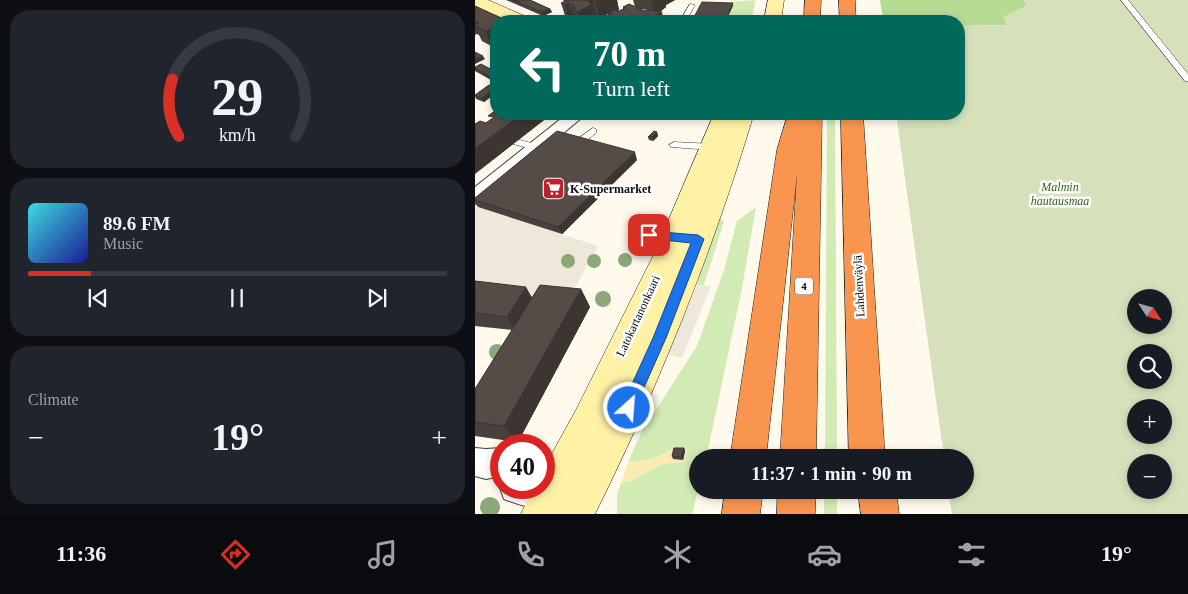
<!DOCTYPE html>
<html lang="en">
<head>
<meta charset="utf-8">
<style>
	:root { --surface:#171b24; --page:#20242c; --text:#f1f3f6; --muted:#9ea1a6; --line:#363941; --accent:#d93025 }
	body { margin:0; font-family:Georgia,serif; background:var(--page); color:var(--text); height:100vh; display:flex; flex-direction:column; font-size:19px; white-space:nowrap }
	* { box-sizing:border-box; margin:0 }
	p { font-size:16px; color:var(--muted) }
	.icon { flex:none; width:28px; height:28px; fill:none; stroke:currentColor; stroke-width:2; stroke-linecap:round; stroke-linejoin:round }
	.map { position:relative; flex:1; overflow:hidden }
	.side { display:flex; flex-direction:column; gap:10px; padding:10px; background:#0d0f14; width:475px }
	.side>* { flex:none }
	.guide { position:absolute; left:15px; top:15px; width:475px; height:105px; border-radius:20px; box-shadow:0 2px 8px #0003; background:#00695c; color:#fff; overflow:hidden }
	.needle { width:32px; rotate:126deg }
	.fabs { position:absolute; left:652px; top:289px; display:grid; gap:10px }
	.fabs a { display:grid; place-items:center; width:45px; height:45px; border-radius:50%; background:var(--surface); box-shadow:0 2px 8px #0003; font-size:25px }
	.speed { position:absolute; left:15px; top:434px; display:flex; gap:10px; font-size:25px; font-weight:700; text-align:center }
	.speed>* { display:grid; place-content:center; width:65px; height:65px; border-radius:50%; background:var(--surface); box-shadow:0 2px 8px #0003; line-height:1 }
	.speed .limit { border:8px solid #d22; background:#fff; color:#111 }
	.pin { position:absolute; display:grid; place-items:center; width:42px; height:42px; color:#fff; margin:-21px; border-radius:10px; box-shadow:0 2px 8px #0006 }
	.me { position:absolute; width:55px; margin:-28px; rotate:26deg; stroke-linejoin:round; filter:drop-shadow(0 0 4px #0008) }
	.turn { display:flex; align-items:center; gap:18px; height:105px; padding:0 20px; font-size:22px }
	.turn .icon { width:65px; height:65px; stroke-width:2.5 }
	.turn b { display:block; font-size:35px; line-height:42px }
	.big { font-size:38px; font-weight:700; line-height:1.1 }
	.side .card { flex:1; display:flex; flex-direction:column; justify-content:center; gap:8px; min-width:0; padding:0 18px; border-radius:20px; background:var(--page) }
	.side .dial { align-items:center; gap:0 }
	.dial svg { height:130px; overflow:visible; fill:none; stroke:var(--line); stroke-width:7; stroke-linecap:round; text-anchor:middle }
	.dial text { fill:var(--text); stroke:none }
	.song { display:flex; align-items:center; gap:15px }
	.cover { width:60px; height:60px; border-radius:8px; background:linear-gradient(135deg,hsl(180 70% 55%),hsl(240 70% 35%)) }
	.played { height:5px; border-radius:2px; background:linear-gradient(90deg,var(--accent) 15%,var(--line) 15%) }
	.keys { display:flex; justify-content:space-around; direction:ltr }
	.heat { display:flex; justify-content:space-between; align-items:center; font-size:28px; direction:ltr }
	.trip { position:absolute; left:214px; top:449px; width:285px; height:50px; border-radius:25px; background:var(--surface); box-shadow:0 2px 8px #0003; font-weight:700; line-height:50px; text-align:center }
	.tabs { display:flex; height:80px; justify-content:space-around; align-items:center; background:#090b0e; color:var(--muted) }
	.tabs .icon { width:35px; height:35px }
	.tabs .current { color:var(--accent) }
	.tabs b { font-size:22px; color:var(--text) }
	main { display:flex; flex:1; min-height:0 }
	.map>svg:first-child { display:block }
</style>
</head>
<body>
<main>
<section class="side">
<div class="card dial"><svg viewBox="0 0 100 80">
<path d="M14 69A42 42 0 1 1 86 69"/>
<path d="M14 69A42 42 0 0 1 10 34" stroke="#d93025"/>
<text x="50" y="56" font-size="32" font-weight="700">29</text>
<text x="50" y="72" font-size="11">km/h</text>
</svg></div>
<div class="card">
<div class="song"><i class="cover"></i><div><b>89.6 FM</b><p>Music</p></div></div>
<div class="played"></div>
<div class="keys"><svg class="icon" aria-label="previous" viewBox="0 0 24 24"><path d="M18 5L8 12l10 7zM5 5v14"/></svg><svg class="icon" aria-label="pause" viewBox="0 0 24 24"><path d="M8 5v14M16 5v14"/></svg><svg class="icon" aria-label="next" viewBox="0 0 24 24"><path d="M6 5l10 7-10 7zM19 5v14"/></svg></div>
</div>
<div class="card"><p>Climate</p>
<div class="heat"><a>−</a><b class="big">19°</b><a>+</a></div>
</div>
</section>
<div class="map">
<svg width="713" height="514" viewBox="0 0 713 514">
	<rect width="100%" height="100%" fill="#fffaeb"/>
	<!-- green -->
	<path fill="#d2eab3" d="M280,0L277,21H251L258,6L256,2Z
		M352,114H360L362,458L350,457Z
		M281,207L267,288L233,449L231,457L222,458L223,490L217,514H142V495L146,483L158,480L187,464L197,449L179,459L153,462L166,433L222,346L249,270L262,221Z
		M239,215L249,221L229,285H222L225,255Z
		M349,490H362V514H349Z"/>
	<!-- forest -->
	<path fill="#b6db92" d="M405,0H549L552,6L529,17L532,25L484,26V21H427L426,18H408Z"/>
	<!-- sand -->
	<path fill="#fceab5" d="M197,449L212,450L208,462L187,464L158,480L146,483L153,462L179,459Z"/>
	<!-- cemetery -->
	<path fill="#d6e1bc" fill-rule="evenodd" d="M549,0H713V514H477L473,490H490V458L469,457L421,114H484V26L531,25L529,17L552,6ZM661,298H689V325H661ZM661,352H689V380H661ZM661,408H689V435H661ZM661,462H689V490H661Z"/>
	<!-- plaza -->
	<path fill="#eee8da" d="M0,206L123,246L91,304L0,294Z
		M222,285L236,286L207,358L193,355Z"/>
	<g fill="none" stroke-linecap="round" stroke-linejoin="round">
		<defs>
			<path id="lane" d="M646,0H653L713,74V81H710Z
				M215,4L220,5L211,21H205Z
				M118,128L121,129V133L110,142H104V138Z
				M41,139L64,145L66,147L61,150L38,144L36,142Z
				M199,142L237,144L242,147L237,150L196,147L194,145Z
				M174,231L202,234L207,238L202,242L170,238L169,235Z"/>
			<path id="street" d="M92,114H111L7,202L0,204V187Z
				M0,448L11,449L26,448V476L11,479L0,476Z
				M69,479C81,482 83,477 97,483L101,494L97,505C74,514 52,508 29,499L25,488L26,484V488H69Z"/>
			<path id="secondary" d="M0,0H13L52,17L55,21H33L0,6Z
				M293,0H309L306,21H289Z
				M239,114L274,115L277,120C236,256 183,387 120,514H46L58,488H69V468L101,410L178,256Z"/>
			<path id="highway" d="M330,0H346L345,21H329Z
				M364,0H380L381,21H365Z
				M313,114H347L341,458H305L322,174L291,458H255L302,150Z
				M366,114H388L410,458H374Z
				M250,490H288L285,514H247Z
				M303,490H341L340,514H302Z
				M383,490H421L424,514H386Z"/>
		</defs>
		<!-- lane casing -->
		<use href="#lane" stroke="#3f3f3f" stroke-width="1"/>
		<!-- street casing -->
		<use href="#street" stroke="#3f3f3f" stroke-width="2"/>
		<!-- secondary casing -->
		<use href="#secondary" stroke="#2e2e2e" stroke-width="1"/>
		<!-- highway casing -->
		<use href="#highway" stroke="#1d1d1d" stroke-width="1"/>
		<!-- lane -->
		<use href="#lane" fill="#fff" fill-rule="evenodd"/>
		<!-- street -->
		<use href="#street" fill="#fff" fill-rule="evenodd"/>
		<!-- secondary -->
		<use href="#secondary" fill="#fff1a6" fill-rule="evenodd"/>
		<!-- highway -->
		<use href="#highway" fill="#f9954f" fill-rule="evenodd"/>
	</g>
	<!-- trees -->
	<g fill="#8ca879">
		<circle cx="150" cy="260" r="7"/>
		<circle cx="93" cy="261" r="7"/>
		<circle cx="119" cy="261" r="7"/>
		<circle cx="128" cy="299" r="8"/>
		<circle cx="22" cy="352" r="8"/>
		<circle cx="15" cy="507" r="10"/>
	</g>
	<!-- wall -->
	<path fill="#49413e" fill-rule="evenodd" d="M31,0H55L75,9L77,12L68,16Z
		M88,0H142L144,10L142,11H144L148,9V7H160L158,0H200L191,5V7L185,12L189,21H134L133,14L125,18L121,16L123,20L120,21H101L99,19L95,21L91,19L86,3L89,2ZM165,9L173,10L170,11Z
		M0,6L21,21V46L18,47L7,41L4,35L2,34L0,35Z
		M0,67L21,72V83L0,71Z
		M21,87V93L9,102L1,99L0,95Z
		M182,132L183,136L178,141L174,140L173,137Z
		M162,160L87,234L3,207L0,203V198Z
		M0,281L57,297L106,289L115,307L43,442L0,436V388V389L37,330L0,326Z
		M209,448L210,451L208,460L198,459L197,456Z"/>
	<!-- shaded-wall -->
	<path fill="#3c3532" d="M117,0L123,20L120,21H105L102,12L113,2Z
		M125,0H142L144,10L135,14L133,13V14L125,18L120,2Z
		M176,0H200L191,5V7L180,15Z
		M93,3L99,19L95,21L90,5Z
		M258,3V6L251,21H249Z
		M75,9L77,12L68,16L67,12Z
		M187,12L189,21H168Z
		M16,29L21,41V46L18,47L11,31Z
		M8,56L10,59L0,64V59Z
		M21,88V93L9,102L7,98Z
		M47,114H77L0,174V148Z
		M182,132L183,136L178,141L177,137Z
		M160,152L162,160L87,234L83,227Z
		M51,287L59,301L41,331L32,317Z
		M106,289L115,307L43,442L29,426Z
		M209,448L210,451L208,460L206,457Z"/>
	<!-- building -->
	<path fill="#554c48" stroke="#3c3532" d="M38,0H55L75,9L67,12Z
		M93,0H125L120,2L117,0L113,2L118,4L102,12L97,10L101,8L97,6L99,5L93,3L90,5L86,3L94,0Z
		M227,2L258,3L249,21H217Z
		M154,4L170,11L174,10L187,12L168,21L164,19L160,21H134L140,19L133,16L137,14L133,13L139,10L144,11L151,8L148,7Z
		M0,6L33,21H21V31L16,29L11,31L0,25V24L4,23L0,21Z
		M0,52L8,56L0,59Z
		M6,64L21,72V80L0,68V67Z
		M14,85L21,87V88L7,98L0,96V95Z
		M21,110V114H47L0,148V124L5,121L11,123L19,117L13,116Z
		M82,131L160,152L83,227L0,200V198Z
		M179,131L182,132L177,137H173Z
		M0,281L51,287L32,317L0,313Z
		M65,285L106,289L29,426L0,422V389Z
		M199,448H209L206,457L197,456Z"/>
	<!-- route -->
	<path fill="#1a73e8" stroke="#114b97" d="M174,231L223,235L229,239L191,338L158,412L154,414L149,412L146,408L178,338L216,243L170,238L168,235L170,232Z"/>
	<!-- icons -->
	<defs>
		<symbol id="supermarket-square" viewBox="-11 -11 22 22"><rect x="-9" y="-9" width="18" height="18" rx="4" fill="#c0202e" stroke="#fff"/><path d="M-6-5.5h2.5l.6 2H6L4.5 2H-2.5L-4.4-4H-6ZM-1.5 3.2a1.3 1.3 0 1 0 .1 0ZM3 3.2a1.3 1.3 0 1 0 .1 0Z" fill="#fff"/></symbol>
	</defs>
	<g fill-rule="evenodd">
		<use href="#supermarket-square" x="66" y="176" width="25" height="25"/>
	</g>
	<g text-anchor="middle" dominant-baseline="central" stroke-width="5" stroke-linejoin="round" paint-order="stroke">
		<!-- shield labels -->
		<rect fill="#fff" stroke="#555" stroke-width="1" x="320" y="277.5" width="18" height="17" rx="4"/>
		<g font-size="11" font-weight="bold" fill="#0c0c0c">
			<text x="329" y="286">4</text>
		</g>
		<!-- park labels -->
		<g font-size="12" font-style="italic" fill="#2d651b" stroke="#fff">
			<text x="585" y="187">Malmin<tspan x="585" dy="14">hautausmaa</tspan></text>
		</g>
		<!-- poi labels -->
		<g font-size="12" font-weight="bold" fill="#0c0c0c" stroke="#fff" text-anchor="start">
			<text x="95" y="189">K-Supermarket</text>
		</g>
		<!-- street labels -->
		<g font-size="12" fill="#0c0c0c" stroke="#fff">
			<text transform="translate(384 286) rotate(-93)">Lahdenväylä</text>
			<text transform="translate(163 316) rotate(-65)">Latokartanonkaari</text>
		</g>
	</g>
</svg>
<div class="fabs">
<a><svg class="needle" viewBox="-14 -14 28 28"><path d="M0-13l5 13h-10z" fill="#e53935"/><path d="M0 13l5-13h-10z" fill="#9ea1a6"/></svg></a>
<a><svg class="icon" aria-label="search" viewBox="0 0 24 24"><circle cx="10" cy="10" r="6"/><path d="M15 15l6 6"/></svg></a>
<a>+</a>
<a>−</a>
</div>
<div class="speed"><div class="limit">40</div></div>
<div class="pin" style="left:174px;top:235px;background:#d93025"><svg class="icon" aria-label="arrive" viewBox="0 0 24 24"><path d="M6 21V4h12l-3 4 3 4H6"/></svg></div>
<svg class="me" style="left:154px;top:408px" viewBox="-20 -20 40 40"><circle r="17" fill="#1a73e8" stroke="#fff" stroke-width="3"/><path d="M0-11L8 9 0 5-8 9z" fill="#fff"/></svg>
<div class="trip">11:37 · 1 min · 90 m</div>
<div class="guide">
<div class="turn"><svg class="icon" aria-label="left" viewBox="0 0 24 24"><path d="M17 20v-9H6M10 6l-5 5 5 5"/></svg><div><b>70 m</b>Turn left</div></div>
</div>
</div>
</main>
<nav class="tabs">
<b>11:36</b>
<svg class="icon current" aria-label="directions" viewBox="0 0 24 24"><path d="M12 3l9 9-9 9-9-9zM9 14v-3h6M13 9l2 2-2 2"/></svg>
<svg class="icon" aria-label="music" viewBox="0 0 24 24"><path d="M9 18V5l10-2v13"/><circle cx="6" cy="18" r="3"/><circle cx="16" cy="16" r="3"/></svg>
<svg class="icon" aria-label="phone" viewBox="0 0 24 24"><path d="M5 4h4l2 5-3 2q2 4 5 5l2-3 5 2v4C11 20 4 13 5 4z"/></svg>
<svg class="icon" aria-label="climate" viewBox="0 0 24 24"><path d="M12 3v18M4 7l16 10M4 17L20 7"/></svg>
<svg class="icon" aria-label="car" viewBox="0 0 24 24"><path d="M5 17H2v-5l4-1 3-4h7l3 4 3 1v5h-3M9 17h6M6 11h13"/><circle cx="7" cy="17" r="2"/><circle cx="17" cy="17" r="2"/></svg>
<svg class="icon" aria-label="filters" viewBox="0 0 24 24"><path d="M4 7h16M4 17h16"/><circle cx="9" cy="7" r="2"/><circle cx="15" cy="17" r="2"/></svg>
<b>19°</b>
</nav>
</body>
</html>
